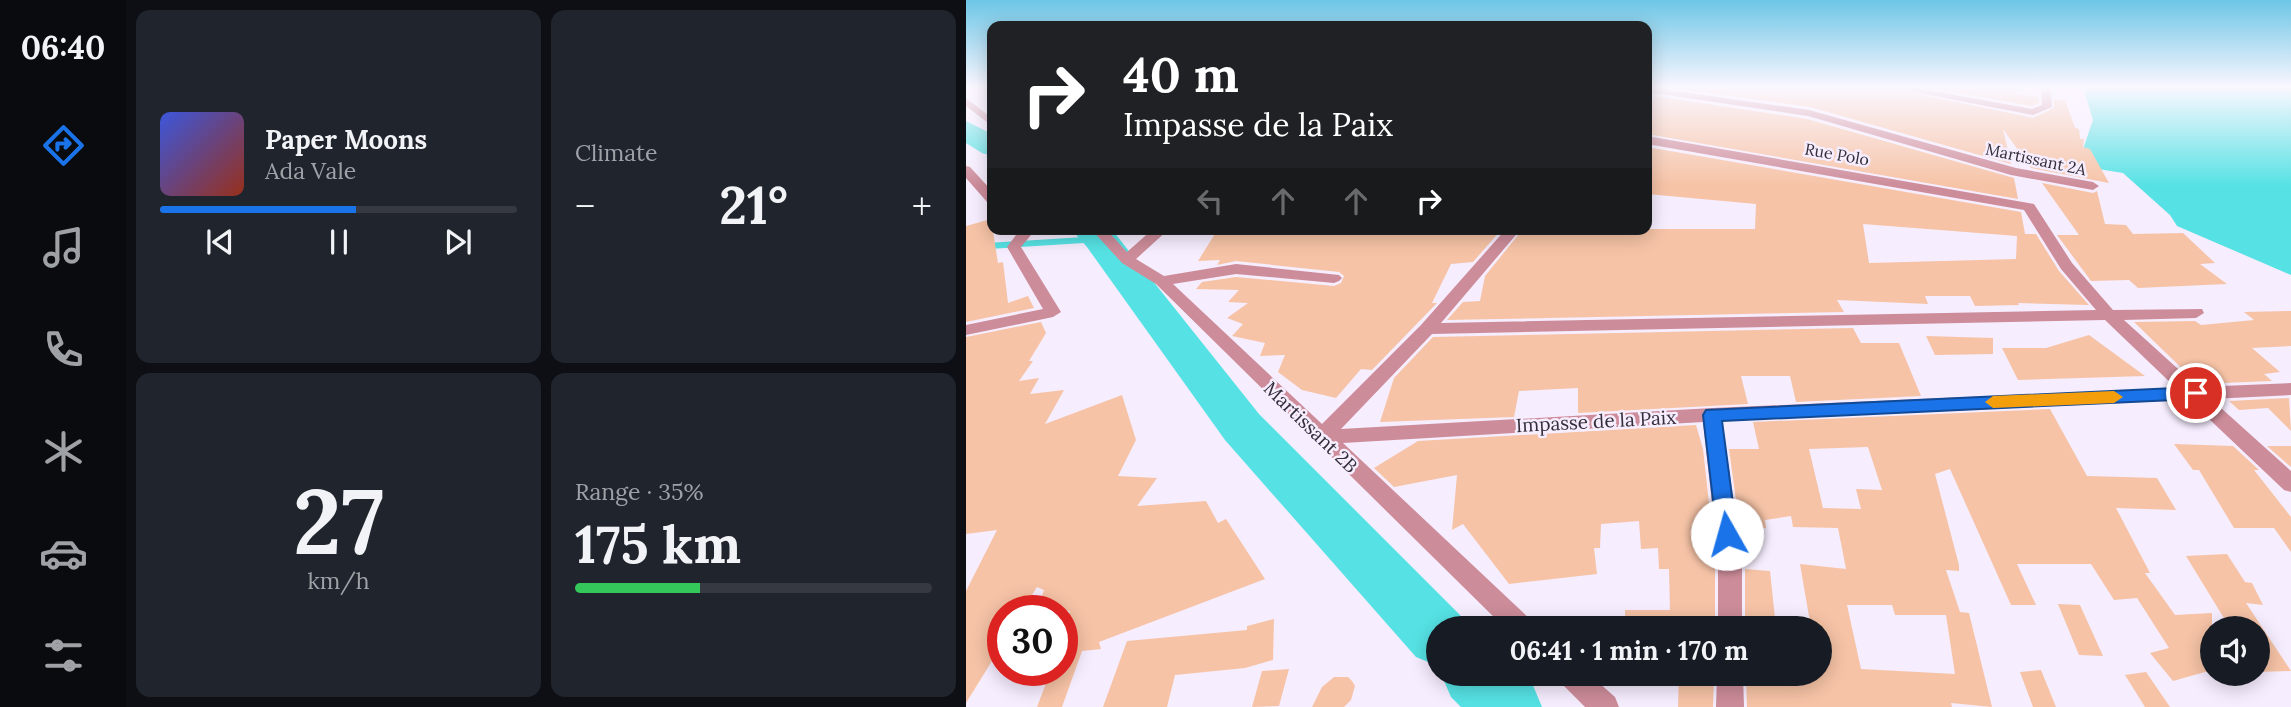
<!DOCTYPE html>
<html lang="en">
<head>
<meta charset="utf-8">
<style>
	:root { --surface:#171b24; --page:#20242c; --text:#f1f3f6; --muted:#9ea1a6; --line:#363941; --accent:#1a73e8 }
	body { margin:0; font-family:Lora,serif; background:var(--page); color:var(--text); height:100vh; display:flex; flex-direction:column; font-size:26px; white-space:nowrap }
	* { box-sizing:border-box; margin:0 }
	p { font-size:23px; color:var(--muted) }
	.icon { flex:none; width:38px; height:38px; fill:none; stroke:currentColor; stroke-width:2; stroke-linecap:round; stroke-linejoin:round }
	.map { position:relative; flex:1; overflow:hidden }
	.side { display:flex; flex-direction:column; gap:10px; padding:10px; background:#0d0f14; width:840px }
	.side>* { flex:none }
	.hud { position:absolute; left:21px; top:21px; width:665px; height:214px; border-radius:14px; box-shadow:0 4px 18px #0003; background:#202124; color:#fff; overflow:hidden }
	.tools { position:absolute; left:1234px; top:616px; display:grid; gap:14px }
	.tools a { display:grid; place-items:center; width:70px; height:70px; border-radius:50%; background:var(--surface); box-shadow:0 4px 18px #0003; font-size:35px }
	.speed { position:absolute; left:21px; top:595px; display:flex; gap:14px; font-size:35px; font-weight:700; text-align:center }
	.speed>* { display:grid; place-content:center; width:91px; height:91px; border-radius:50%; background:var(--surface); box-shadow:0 4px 18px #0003; line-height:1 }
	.speed .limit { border:10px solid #d22; background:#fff; color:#111 }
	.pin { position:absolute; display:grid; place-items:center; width:60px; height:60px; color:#fff; margin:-30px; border:4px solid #fff; border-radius:50%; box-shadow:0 2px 7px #0007 }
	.me { position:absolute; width:77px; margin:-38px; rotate:353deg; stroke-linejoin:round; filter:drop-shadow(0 0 5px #0008) }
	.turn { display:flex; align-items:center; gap:24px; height:147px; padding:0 21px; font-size:32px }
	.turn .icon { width:91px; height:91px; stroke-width:2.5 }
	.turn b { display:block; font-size:49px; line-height:60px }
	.lanes { display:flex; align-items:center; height:66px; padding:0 21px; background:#0003; justify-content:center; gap:35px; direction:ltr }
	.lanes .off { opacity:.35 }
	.big { font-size:52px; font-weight:700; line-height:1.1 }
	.side .card { flex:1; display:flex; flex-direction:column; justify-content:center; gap:10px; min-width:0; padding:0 24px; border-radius:14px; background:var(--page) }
	.side .dial { align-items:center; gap:0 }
	.dial b { font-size:91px; line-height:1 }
	.song { display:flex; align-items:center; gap:21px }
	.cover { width:84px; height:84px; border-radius:10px; background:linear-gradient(135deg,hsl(230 70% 55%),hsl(10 70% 35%)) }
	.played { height:7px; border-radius:4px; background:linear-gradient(90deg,var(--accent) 55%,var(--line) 55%) }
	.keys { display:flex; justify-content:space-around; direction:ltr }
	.heat { display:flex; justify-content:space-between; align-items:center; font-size:38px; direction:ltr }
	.charge { height:10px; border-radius:5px; background:linear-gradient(90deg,#34c759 35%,var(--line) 0) }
	.side .tiles { flex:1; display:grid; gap:10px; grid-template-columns:repeat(2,1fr) }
	.trip { position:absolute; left:460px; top:616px; width:406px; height:70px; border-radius:35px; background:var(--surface); box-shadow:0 4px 18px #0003; font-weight:700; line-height:70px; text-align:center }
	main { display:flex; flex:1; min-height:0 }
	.tabs { display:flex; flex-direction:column; width:126px; justify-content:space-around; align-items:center; background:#090b0e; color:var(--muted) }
	.tabs .icon { width:49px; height:49px }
	.tabs .active { color:var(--accent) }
	.tabs b { font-size:32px; color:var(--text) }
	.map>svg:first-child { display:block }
</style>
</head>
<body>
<main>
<nav class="tabs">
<b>06:40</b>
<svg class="icon active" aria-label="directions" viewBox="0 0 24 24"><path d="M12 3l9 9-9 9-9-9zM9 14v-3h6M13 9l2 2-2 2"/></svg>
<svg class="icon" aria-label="music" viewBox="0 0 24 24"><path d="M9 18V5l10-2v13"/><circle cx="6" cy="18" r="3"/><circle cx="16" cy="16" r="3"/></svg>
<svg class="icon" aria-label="phone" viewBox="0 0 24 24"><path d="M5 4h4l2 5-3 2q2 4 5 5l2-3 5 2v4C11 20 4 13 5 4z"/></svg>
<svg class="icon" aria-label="climate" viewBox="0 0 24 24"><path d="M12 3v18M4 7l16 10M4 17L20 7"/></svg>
<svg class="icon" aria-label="car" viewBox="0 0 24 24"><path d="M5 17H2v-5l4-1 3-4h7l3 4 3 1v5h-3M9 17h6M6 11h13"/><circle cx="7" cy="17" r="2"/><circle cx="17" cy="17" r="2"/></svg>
<svg class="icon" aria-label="filters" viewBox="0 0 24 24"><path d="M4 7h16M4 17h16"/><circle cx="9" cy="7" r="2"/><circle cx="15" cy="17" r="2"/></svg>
</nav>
<section class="side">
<div class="tiles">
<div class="card">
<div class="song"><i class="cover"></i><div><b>Paper Moons</b><p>Ada Vale</p></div></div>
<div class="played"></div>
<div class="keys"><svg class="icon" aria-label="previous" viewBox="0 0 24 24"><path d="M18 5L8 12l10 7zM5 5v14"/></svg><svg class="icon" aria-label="pause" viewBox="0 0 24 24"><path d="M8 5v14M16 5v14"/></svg><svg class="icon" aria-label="next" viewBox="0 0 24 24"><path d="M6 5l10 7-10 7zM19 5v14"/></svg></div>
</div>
<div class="card"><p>Climate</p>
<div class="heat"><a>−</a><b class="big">21°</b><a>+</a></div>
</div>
<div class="card dial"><b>27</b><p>km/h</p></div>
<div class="card"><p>Range · 35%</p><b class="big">175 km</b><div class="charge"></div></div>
</div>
</section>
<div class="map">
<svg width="1325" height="707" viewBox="0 0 1325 707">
	<rect width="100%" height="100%" fill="#f6edfe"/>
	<!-- water -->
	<path fill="#56e2e4" d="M1117,87H1325V275L1211,226L1204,215L1157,173L1120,167L1116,152L1127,120Z"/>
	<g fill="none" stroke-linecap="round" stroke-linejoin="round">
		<!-- stream-far1 -->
		<path stroke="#56e2e4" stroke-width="4.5" d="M1033,152L1063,157"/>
		<!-- stream -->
		<path stroke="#56e2e4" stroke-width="6" d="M22,246L134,239"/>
		<!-- river -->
		<path fill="#56e2e4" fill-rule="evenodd" d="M0,121L26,134V156L16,153L0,143Z
			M105,229L147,231L293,414L494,615L500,628H472V666L450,657L259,440L121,247Z
			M475,674H556L566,683L576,707H495L485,697Z"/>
	</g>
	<!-- building -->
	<path fill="#f6c3a6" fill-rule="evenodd" d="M699,87H919L1067,118L1088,108V99L1099,100L1109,128L1113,129L1114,139H1118L1117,147L1124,149L1143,183L1065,168L1037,129L1045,164L844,107Z
		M959,87H1049L1050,94L1073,97V103L1066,106Z
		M689,96L841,119L1048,178L1052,199L681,134V106Z
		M681,147L1055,212L1059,234H1070L1093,271L1123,305L1052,303L1053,305L1009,306L1004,296H959L962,304L871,300L878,312L481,320L497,302L514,301L519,276L557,229H789L790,204L681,194ZM897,224L1051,236L1050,259L903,263Z
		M1076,183L1127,193L1131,191L1139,224L1160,225L1167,234L1217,233L1249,263L1234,264L1261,284L1172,288L1163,280L1125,281L1091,235H1113Z
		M25,219L32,263L37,262L42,303L62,296L68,308L0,322V226Z
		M252,229H393L391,232L536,229L507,262L485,264L466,303H471L406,370L395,369L370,398L336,390L312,372L319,355L294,356L299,343L266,336L277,324L261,318L282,303L262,302L273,290L230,289L236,282L270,277L368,286L375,283L378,276L373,272L270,261L251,265L254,260L232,261Z
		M1325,311V346L1286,348L1314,372L1298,374L1306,381L1232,384L1168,322L1229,321L1235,325L1288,320L1278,312Z
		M75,322L80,333L63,361H67L53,381L73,378L64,394L98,390L79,424L156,395L170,440L152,476L191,478L171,506L240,501L252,523L260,519L299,579L133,642L135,649L116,651L96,707H71L85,670H96V631L104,611H71L78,590L71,587L56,611H37V643L0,703V591L31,530L0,534V337Z
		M887,328L895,343H933L955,396L830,402L824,376H775L782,404L612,413V388L553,391L548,417L414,422L428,378L467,337Z
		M1123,335L1179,376L1052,380L1036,348H1080Z
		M960,336L1027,338V354L969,355Z
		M1323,398L1325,431L1302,408L1273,410L1263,401Z
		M1084,409L1121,476L1191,478L1210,510L1150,508L1184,573H1179L1209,615L1246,613V670L1207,681L1184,653L1203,648L1171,598L1148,600L1125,564H1051L1070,605H1045L984,469L969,474L993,565V571L980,570L994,612L1003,613L1026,707L985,703L986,707H781L780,679L788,680V674H854V628H845L834,564L880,569L872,528L827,527L825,516L799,520L800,528L774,529L763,449H793L787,422ZM902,447L916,490L890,489L895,509L857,508L843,449ZM881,605H926L929,615H980L989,674L895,669Z
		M730,425L737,449L749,558V628H659V610H704L703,569H693L692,548L675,549L673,521L635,524L634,548H628L631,574L543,584L497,524L486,530L491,475L428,487L408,468L452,441Z
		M1208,444L1267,446L1293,470H1288L1325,517V552L1308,528H1268L1233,470H1227Z
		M1301,446H1325V467Z
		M1261,554L1279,582L1286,583L1297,605L1280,603L1325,671L1292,672V628H1264L1220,556Z
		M779,569L804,571L810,628H779Z
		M1092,604L1114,605L1137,656L1113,655Z
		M308,619L307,660L279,668L209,675L201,707H137L161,641L281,630V626Z
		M323,669L313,706L286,707L296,671Z
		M1075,670L1090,707H1067L1054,672Z
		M1180,672L1204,707H1179L1159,675Z
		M713,674L748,677L747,707H712Z
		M368,677H382L386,681L389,686L385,700L378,707H346L356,687Z"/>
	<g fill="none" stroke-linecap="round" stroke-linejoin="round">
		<!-- street -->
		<path fill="#cd8c9a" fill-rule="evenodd" d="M681,87L843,110L1050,168L1127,182L1133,186L1127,190L1045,175L842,116L681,92Z
			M922,87H944L1066,109L1076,105L1075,87H1085L1086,107L1067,115Z
			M0,98L26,118V126L0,106Z
			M681,136L1068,204L1106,263L1147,310L1236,309L1238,313L1230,318L1158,320L1232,387L1325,383V395L1245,399L1325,471V492L1318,490L1223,400L756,421L776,558V628H752V558L737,422L377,443L565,620L568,628H539L190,284L156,263L125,229H140L161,252L187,229H203L170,259L198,276L270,264L373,275L376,278L373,281L368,283L270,274L207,284L356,424L455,325L540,229H555L475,323L1130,310L1095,269L1058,210L681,144ZM1139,320L1210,388L746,408L375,429L466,334Z
			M0,166L4,167L26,191V203L21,202L0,178Z
			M46,229H61L65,235L55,247L95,312L87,317L0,335V325L77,309L41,247L50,235Z
			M591,674H623L649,697L653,707H619L595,683Z
			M751,674H777L778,707H750Z"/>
	</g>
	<!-- sky -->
	<linearGradient id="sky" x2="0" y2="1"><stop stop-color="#6dc6e6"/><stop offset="0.47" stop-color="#fbf7ff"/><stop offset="1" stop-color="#fbf7ff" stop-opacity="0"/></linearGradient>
	<rect width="1325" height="186" fill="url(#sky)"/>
	<!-- route -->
	<path fill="#1a73e8" stroke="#114b97" stroke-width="2" d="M1230,387L1238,393L1230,399L756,421L771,534L768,540L761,543L754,540L751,534L737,415L740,410Z"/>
	<!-- slow -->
	<path fill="#f59e0b" d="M1148,391L1157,397L1148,403L1027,408L1019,402L1027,396Z"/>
	<g text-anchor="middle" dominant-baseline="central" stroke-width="5" stroke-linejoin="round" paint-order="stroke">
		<!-- far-street labels -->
		<g font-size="16" fill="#342e39" stroke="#f6edfe">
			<text transform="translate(871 154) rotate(10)">Rue Polo</text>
			<text transform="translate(1070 159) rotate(12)">Martissant 2A</text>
		</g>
		<!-- street labels -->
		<g font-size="19" fill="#342e39" stroke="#f6edfe">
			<text transform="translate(630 421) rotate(-3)">Impasse de la Paix</text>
			<text transform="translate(345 427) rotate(44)">Martissant 2B</text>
		</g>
	</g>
</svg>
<div class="tools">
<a><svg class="icon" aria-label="sound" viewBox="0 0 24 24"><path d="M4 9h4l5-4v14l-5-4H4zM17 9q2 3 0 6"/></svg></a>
</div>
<div class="speed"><div class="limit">30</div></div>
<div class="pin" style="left:1230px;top:393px;background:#d93025"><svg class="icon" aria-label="arrive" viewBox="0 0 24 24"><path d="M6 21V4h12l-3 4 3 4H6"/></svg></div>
<svg class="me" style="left:761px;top:534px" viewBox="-20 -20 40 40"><circle r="19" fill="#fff"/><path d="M0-13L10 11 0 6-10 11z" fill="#1a73e8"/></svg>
<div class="trip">06:41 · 1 min · 170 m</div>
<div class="hud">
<div class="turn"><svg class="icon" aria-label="right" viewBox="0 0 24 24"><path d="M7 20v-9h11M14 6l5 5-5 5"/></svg><div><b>40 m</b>Impasse de la Paix</div></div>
<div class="lanes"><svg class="icon off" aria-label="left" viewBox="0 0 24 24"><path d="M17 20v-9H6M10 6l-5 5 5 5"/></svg><svg class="icon off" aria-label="ahead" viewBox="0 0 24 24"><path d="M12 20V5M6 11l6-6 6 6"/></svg><svg class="icon off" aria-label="ahead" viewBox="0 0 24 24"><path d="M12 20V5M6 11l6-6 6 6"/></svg><svg class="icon" aria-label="right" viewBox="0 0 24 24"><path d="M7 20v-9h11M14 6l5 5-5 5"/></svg></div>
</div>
</div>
</main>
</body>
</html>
